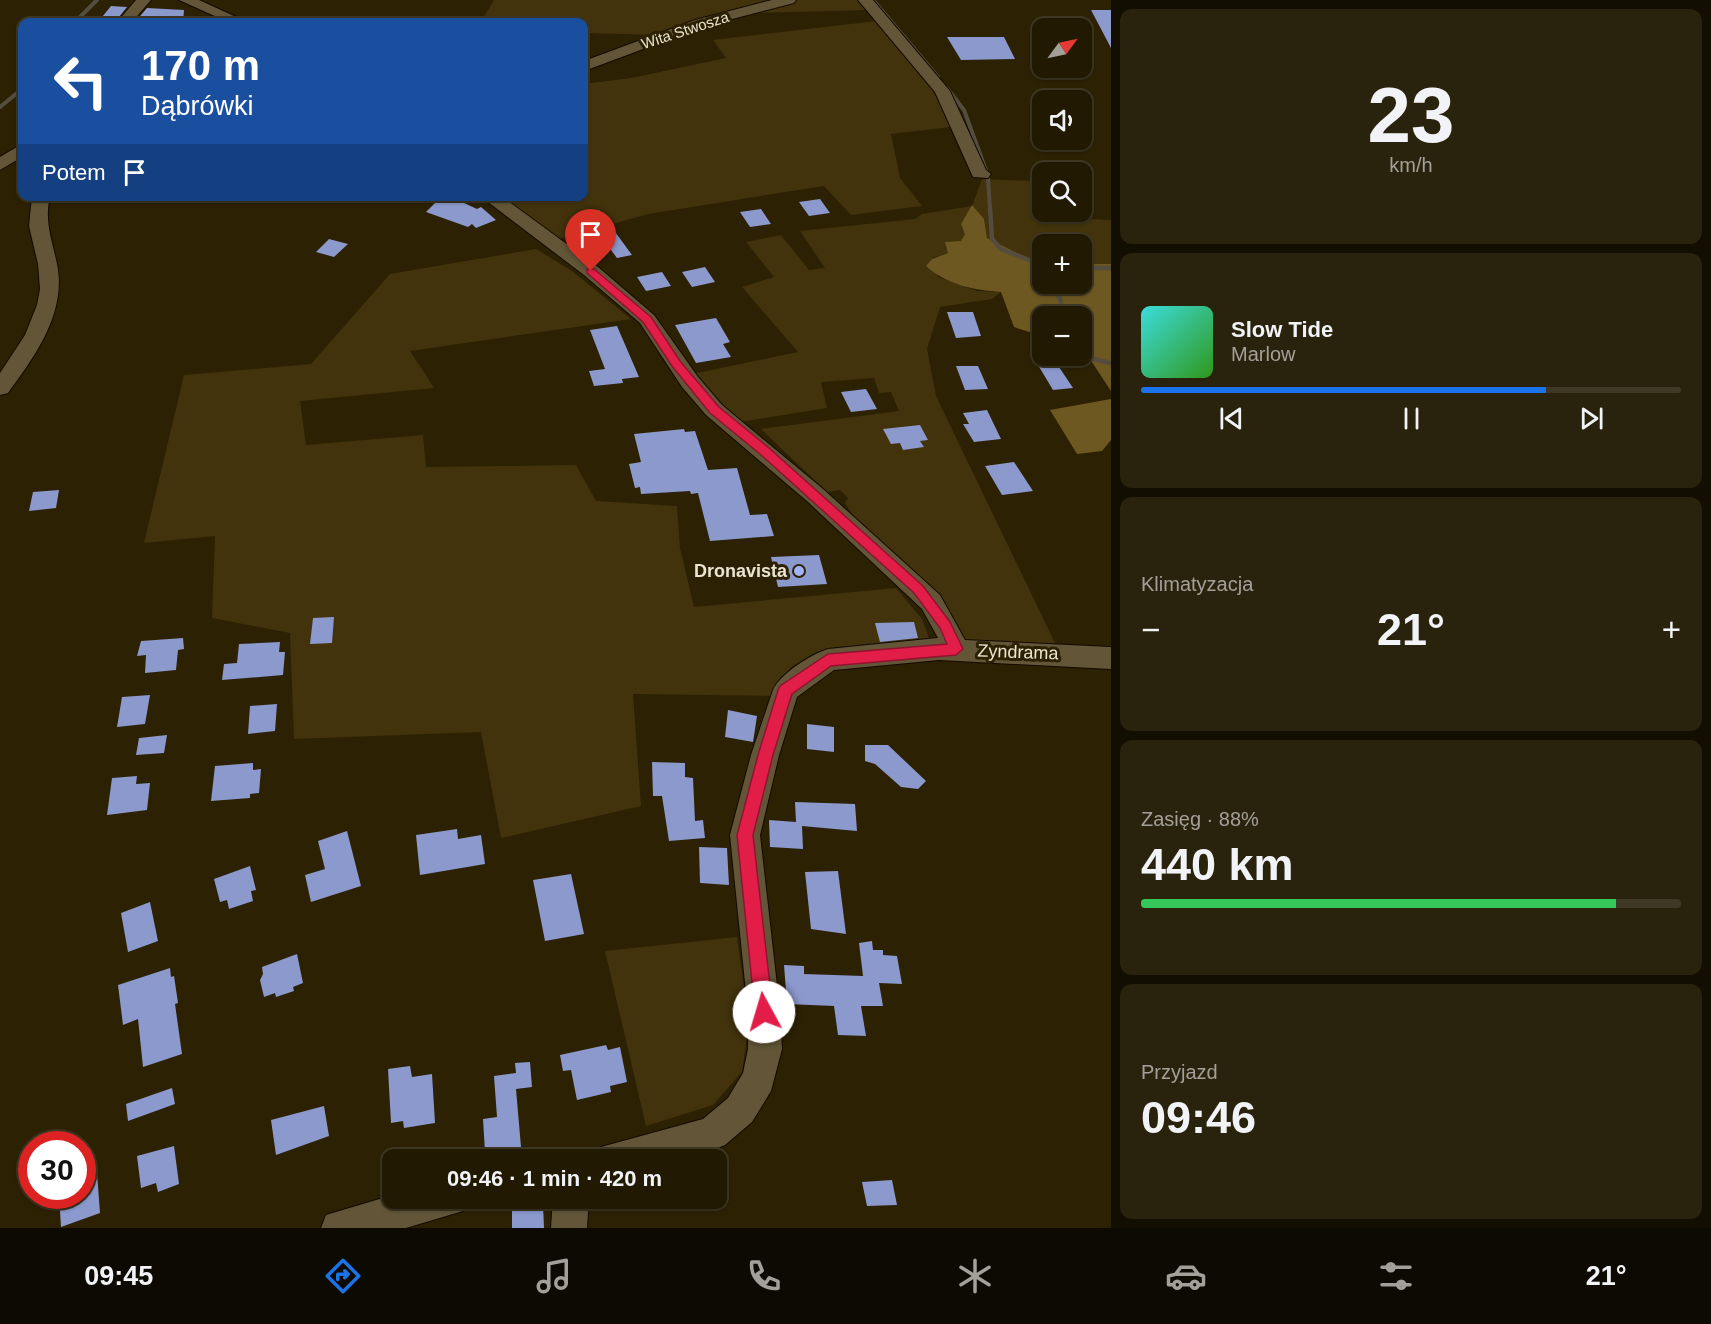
<!DOCTYPE html>
<html lang="pl">
<head>
<meta charset="utf-8">
<style>
	:root { --surface:#211902; --page:#29220c; --text:#f1f3f6; --muted:#a2a099; --line:#3e3824; --accent:#1a73e8 }
	body { margin:0; font-family:Helvetica,sans-serif; background:var(--page); color:var(--text); height:100vh; display:flex; flex-direction:column; font-size:22px; white-space:nowrap }
	* { box-sizing:border-box; margin:0 }
	p { font-size:20px; color:var(--muted) }
	.icon { flex:none; width:33px; height:33px; fill:none; stroke:currentColor; stroke-width:2; stroke-linecap:round; stroke-linejoin:round }
	.map { position:relative; flex:1; overflow:hidden }
	.side { display:flex; flex-direction:column; gap:9px; padding:9px; background:#120e01; width:600px }
	.side>* { flex:none }
	.hud { position:absolute; left:18px; top:18px; width:570px; height:183px; border-radius:12px; box-shadow:0 2px 4px #0004,0 0 0 2px var(--line); background:#1a4fa0; color:#fff; overflow:hidden }
	.needle { width:39px; rotate:57deg }
	.buttons { position:absolute; left:1032px; top:18px; display:grid; gap:12px }
	.buttons a { display:grid; place-items:center; width:60px; height:60px; border-radius:12px; background:var(--surface); box-shadow:0 2px 4px #0004,0 0 0 2px var(--line); font-size:30px }
	.speed { position:absolute; left:18px; top:1131px; display:flex; gap:12px; font-size:30px; font-weight:700; text-align:center }
	.speed>* { display:grid; place-content:center; width:78px; height:78px; border-radius:50%; background:var(--surface); box-shadow:0 2px 4px #0004,0 0 0 2px var(--line); line-height:1 }
	.speed .limit { border:9px solid #d22; background:#fff; color:#111 }
	.pin { position:absolute; display:grid; place-items:center; width:51px; height:51px; color:#fff; margin:-62px -26px; border-radius:50% 50% 50% 0; rotate:-45deg; box-shadow:0 0 6px #0007 }
	.pin .icon { rotate:45deg }
	.me { position:absolute; width:66px; margin:-33px; rotate:354deg; stroke-linejoin:round; filter:drop-shadow(0 0 4px #0008) }
	.turn { display:flex; align-items:center; gap:21px; height:126px; padding:0 24px; font-size:27px }
	.turn .icon { width:78px; height:78px; stroke-width:2.5 }
	.turn b { display:block; font-size:42px; line-height:51px }
	.then { display:flex; align-items:center; height:57px; padding:0 24px; background:#0003; gap:12px; font-size:22px }
	.big { font-size:45px; font-weight:700; line-height:1.1 }
	.side .tile { flex:1; display:flex; flex-direction:column; justify-content:center; gap:9px; min-width:0; padding:0 21px; border-radius:12px; background:var(--page) }
	.side .dial { align-items:center; gap:0 }
	.dial b { font-size:78px; line-height:1 }
	.song { display:flex; align-items:center; gap:18px }
	.cover { width:72px; height:72px; border-radius:9px; background:linear-gradient(135deg,hsl(180 70% 55%),hsl(110 70% 35%)) }
	.played { height:6px; border-radius:3px; background:linear-gradient(90deg,var(--accent) 75%,var(--line) 75%) }
	.keys { display:flex; justify-content:space-around; direction:ltr }
	.heat { display:flex; justify-content:space-between; align-items:center; font-size:33px; direction:ltr }
	.charge { height:9px; border-radius:4px; background:linear-gradient(90deg,#34c759 88%,var(--line) 0) }
	.trip { position:absolute; left:382px; top:1149px; width:345px; height:60px; border-radius:12px; background:var(--surface); box-shadow:0 2px 4px #0004,0 0 0 2px var(--line); font-weight:700; line-height:60px; text-align:center }
	.menu { display:flex; height:96px; justify-content:space-around; align-items:center; background:#0d0a01; color:var(--muted) }
	.menu .icon { width:42px; height:42px }
	.menu .active { color:var(--accent) }
	.menu b { font-size:27px; color:var(--text) }
	main { display:flex; flex:1; min-height:0 }
	.map>svg:first-child { display:block }
</style>
</head>
<body>
<main>
<div class="map">
<svg width="1111" height="1228" viewBox="0 0 1111 1228">
	<rect width="100%" height="100%" fill="#2c2103"/>
	<!-- green -->
	<path fill="#42330c" d="M494,0H779L661,35L584,33V22H481Z
		M795,0H861L869,10L747,13Z
		M877,21L925,75L951,127L891,134L900,178L922,206L851,215L824,186L648,214L556,240L496,197L584,196V84L631,78L726,58L713,40Z
		M982,179L1033,181L1042,185V212H1063L1067,218L1111,220V264H1082V244H1042V262L1033,261L987,238L984,219L948,253L932,258L938,277L977,291L1001,292L992,299L940,307L927,349L936,396L1055,643L964,644L847,515L852,514L845,503L848,498L840,490L827,492L761,429L899,411L891,392L879,393L874,378L821,382L827,408L740,422L718,405L693,374L798,352L742,287L774,277L746,242L781,235L809,270L825,268L800,231L915,219L922,214L972,206Z
		M536,249L572,271L631,319L410,351L434,388L300,401L306,445L423,435L426,467L576,465L596,501L677,506L680,548L694,607L896,588L922,619L930,641L815,653L791,667L778,696L633,694L641,806L501,838L481,732L294,739L290,633L212,618L215,536L144,543L184,375L311,364L390,274Z
		M737,937L745,995L747,1038L742,1072L713,1105L646,1126L605,951Z"/>
	<!-- forest -->
	<path fill="#6e5821" d="M972,205L984,219L987,238L1033,261L1042,262V284H1082V264H1111V391L1082,347V316H1042V336L1014,327L1001,292C974,290 947,285 926,266L932,259L948,253L945,242L961,241L965,234L961,224Z
		M1111,399V440L1102,451L1077,454L1050,410Z"/>
	<g fill="none" stroke-linecap="round" stroke-linejoin="round">
		<!-- stream-far1 -->
		<path stroke="#544d3f" stroke-width="4" d="M873,0L938,77
			M69,22L80,17L97,0
			M947,88L964,110L987,173
			M0,107L22,89
			M988,178L990,209"/>
		<!-- stream -->
		<path stroke="#544d3f" stroke-width="4.5" d="M990,208L992,239L1001,249L1042,265
			M1082,268H1111
			M1051,284L1060,299L1065,316
			M1081,356L1111,363"/>
	</g>
	<!-- building -->
	<path fill="#8c99cd" d="M111,6L127,7L115,22H98Z
		M147,8L184,10L183,22H135Z
		M1091,10H1111V48Z
		M947,37H1004L1015,59L961,60Z
		M442,196H449L477,209L481,207L496,220L476,228L472,224L468,227L426,212Z
		M820,199L830,213L809,216L799,202Z
		M761,209L771,224L750,227L740,212Z
		M599,210L632,255L617,258L587,218Z
		M329,239L348,244L334,257L316,252Z
		M705,267L715,282L692,287L682,272Z
		M662,272L671,286L646,291L637,277Z
		M947,312H973L981,336L956,338Z
		M716,318L730,342L723,344L731,357L696,363L675,325Z
		M617,326L639,377L622,379L623,383L594,386L589,371L605,369L590,330Z
		M1057,364L1073,388L1053,390L1038,365Z
		M956,366H978L988,389L965,390Z
		M866,389L877,409L851,412L841,392Z
		M987,410L1001,439L974,442L963,424H969L963,413Z
		M920,425L928,440L920,441L924,447L903,450L900,443L891,444L883,429Z
		M684,429L685,432L695,431L708,470L737,468L750,515L767,514L774,536L710,541L698,493L691,494L690,491L641,494L640,487L635,488L629,464L641,462L634,434Z
		M1014,462L1033,491L1002,495L985,466Z
		M59,490L56,508L29,511L33,492Z
		M819,555L827,584L778,587L771,557Z
		M334,617L332,643L310,644L313,618Z
		M914,622L918,638L880,642L875,623Z
		M183,638L184,649L178,650L176,670L145,673L146,655L137,656L141,641Z
		M280,642L279,652H285L283,675L222,680L224,664L237,663L239,644Z
		M150,695L145,724L117,727L122,697Z
		M277,704L275,731L248,734L250,706Z
		M728,710L757,716L753,742L725,737Z
		M807,724L834,727V752L807,749Z
		M167,735L164,753L136,755L139,738Z
		M865,745H888L926,781L918,789L901,787L875,764L865,761Z
		M652,762L685,763V777L693,778L695,821L703,820L705,838L669,841L662,796H653Z
		M253,763V770L261,769L259,793L250,794V798L211,801L215,766Z
		M137,776L136,784L150,783L147,810L107,815L112,778Z
		M795,802L855,804L857,831L802,826L803,849L770,847L769,820L796,822Z
		M457,829L458,839L481,835L485,864L420,875L416,835Z
		M347,831L361,886L311,902L305,875L325,869L318,841Z
		M699,847L727,848L729,885L700,883Z
		M250,866L256,890L251,891L253,901L229,909L227,900L220,902L214,879Z
		M838,871L846,934L811,929L805,872Z
		M571,874L584,934L545,941L533,880Z
		M150,902L158,941L128,952L121,913Z
		M872,941L873,950H883V955L897,956L902,984L879,983L883,1006H861L866,1036L838,1035L834,1006L787,1004L784,965L804,966V974L863,976L859,943Z
		M297,954L303,983L293,987L294,991L276,997L275,993L264,997L260,980L263,974L262,967Z
		M170,968L171,977L174,976L178,1003L175,1004L182,1054L143,1067L138,1019L123,1025L118,985Z
		M606,1045L608,1050L620,1047L627,1082L610,1086L611,1092L577,1100L571,1070L563,1071L560,1055Z
		M530,1062L532,1087L516,1089L521,1147L485,1152L483,1119L497,1117L494,1076L516,1073L515,1063Z
		M410,1066L412,1077L432,1074L435,1123L404,1128L403,1121L391,1123L388,1069Z
		M172,1088L175,1104L128,1121L126,1104Z
		M324,1106L329,1136L276,1155L271,1120Z
		M174,1146L179,1184L158,1192L156,1183L141,1188L137,1156Z
		M97,1173L100,1213L61,1227L59,1196H82V1178Z
		M892,1180L897,1205L867,1206L862,1182Z
		M543,1205L544,1228H512V1206Z"/>
	<g fill="none" stroke-linecap="round" stroke-linejoin="round">
		<defs>
			<path id="minor" d="M136,0H151L132,22H117Z
				M179,0H199L247,22H228Z
				M772,0H796L794,3L705,26L584,71V61L695,20Z
				M858,0H873L950,91L986,170L991,174L988,178L973,177L935,92Z
				M22,144V157L0,170V157Z
				M32,196H50C44,221 52,240 57,264C67,313 35,356 8,393L0,395V373L25,335L37,305L40,289L38,264L29,226Z
				M480,196H501L598,267L654,315L698,377L722,405L823,489L940,595L965,640L1111,647V669L939,660L834,670L797,697L779,755L760,835L780,1012L782,1049L771,1091L752,1122L725,1145L713,1150L686,1160H596L601,1147L703,1119L728,1098L743,1073L748,1049V1012L730,835L751,755L773,690C781,673 810,655 828,649L938,638L922,609L807,501L706,415L682,387L640,323L584,275Z
				M393,1195V1198H468L463,1211L406,1228H321L326,1215Z
				M553,1198H589L587,1228H551Z"/>
		</defs>
		<!-- minor casing -->
		<use href="#minor" stroke="#130a00" stroke-width="2"/>
		<!-- minor -->
		<use href="#minor" fill="#635638" fill-rule="evenodd"/>
	</g>
	<!-- route -->
	<path fill="#e11d48" stroke="#92132f" stroke-width="1.5" d="M587,269H594L651,317L680,361L719,407L769,448L923,586L950,622L963,649L956,655L831,666L792,694L773,755L753,835L773,1012L770,1018L764,1021L758,1018L755,1012L737,835L758,755L778,690L780,686L828,654L947,644L940,628L914,593L760,454L710,413L672,366L643,322L587,273Z"/>
	<!-- markers -->
	<circle fill="#a1b3fd" stroke="#2c2103" stroke-width="2" cx="799" cy="571" r="6"/>
	<g text-anchor="middle" dominant-baseline="central" stroke-width="6" stroke-linejoin="round" paint-order="stroke">
		<!-- far-street labels -->
		<g font-size="15" fill="#ebe4d2" stroke="#2c2103">
			<text transform="translate(685 30) rotate(-18)">Wita Stwosza</text>
		</g>
		<!-- poi labels -->
		<g font-size="18" font-weight="bold" fill="#ebe4d2" stroke="#2c2103" text-anchor="end">
			<text x="787" y="571">Dronavista</text>
		</g>
		<!-- street labels -->
		<g font-size="18" fill="#ebe4d2" stroke="#2c2103">
			<text transform="translate(1018 652) rotate(2)">Zyndrama</text>
		</g>
	</g>
</svg>
<div class="buttons">
<a><svg class="needle" viewBox="-14 -14 28 28"><path d="M0-13l5 13h-10z" fill="#e53935"/><path d="M0 13l5-13h-10z" fill="#a2a099"/></svg></a>
<a><svg class="icon" aria-label="sound" viewBox="0 0 24 24"><path d="M4 9h4l5-4v14l-5-4H4zM17 9q2 3 0 6"/></svg></a>
<a><svg class="icon" aria-label="search" viewBox="0 0 24 24"><circle cx="10" cy="10" r="6"/><path d="M15 15l6 6"/></svg></a>
<a>+</a>
<a>−</a>
</div>
<div class="speed"><div class="limit">30</div></div>
<div class="pin" style="left:591px;top:271px;background:#d93025"><svg class="icon" aria-label="arrive" viewBox="0 0 24 24"><path d="M6 21V4h12l-3 4 3 4H6"/></svg></div>
<svg class="me" style="left:764px;top:1012px" viewBox="-20 -20 40 40"><circle r="19" fill="#fff"/><path d="M0-13L10 11 0 6-10 11z" fill="#e11d48"/></svg>
<div class="trip">09:46 · 1 min · 420 m</div>
<div class="hud">
<div class="turn"><svg class="icon" aria-label="left" viewBox="0 0 24 24"><path d="M17 20v-9H6M10 6l-5 5 5 5"/></svg><div><b>170 m</b>Dąbrówki</div></div>
<div class="then">Potem<svg class="icon" aria-label="arrive" viewBox="0 0 24 24"><path d="M6 21V4h12l-3 4 3 4H6"/></svg></div>
</div>
</div>
<section class="side">
<div class="tile dial"><b>23</b><p>km/h</p></div>
<div class="tile">
<div class="song"><i class="cover"></i><div><b>Slow Tide</b><p>Marlow</p></div></div>
<div class="played"></div>
<div class="keys"><svg class="icon" aria-label="previous" viewBox="0 0 24 24"><path d="M18 5L8 12l10 7zM5 5v14"/></svg><svg class="icon" aria-label="pause" viewBox="0 0 24 24"><path d="M8 5v14M16 5v14"/></svg><svg class="icon" aria-label="next" viewBox="0 0 24 24"><path d="M6 5l10 7-10 7zM19 5v14"/></svg></div>
</div>
<div class="tile"><p>Klimatyzacja</p>
<div class="heat"><a>−</a><b class="big">21°</b><a>+</a></div>
</div>
<div class="tile"><p>Zasięg · 88%</p><b class="big">440 km</b><div class="charge"></div></div>
<div class="tile"><p>Przyjazd</p><b class="big">09:46</b></div>
</section>
</main>
<nav class="menu">
<b>09:45</b>
<svg class="icon active" aria-label="directions" viewBox="0 0 24 24"><path d="M12 3l9 9-9 9-9-9zM9 14v-3h6M13 9l2 2-2 2"/></svg>
<svg class="icon" aria-label="music" viewBox="0 0 24 24"><path d="M9 18V5l10-2v13"/><circle cx="6" cy="18" r="3"/><circle cx="16" cy="16" r="3"/></svg>
<svg class="icon" aria-label="phone" viewBox="0 0 24 24"><path d="M5 4h4l2 5-3 2q2 4 5 5l2-3 5 2v4C11 20 4 13 5 4z"/></svg>
<svg class="icon" aria-label="climate" viewBox="0 0 24 24"><path d="M12 3v18M4 7l16 10M4 17L20 7"/></svg>
<svg class="icon" aria-label="car" viewBox="0 0 24 24"><path d="M5 17H2v-5l4-1 3-4h7l3 4 3 1v5h-3M9 17h6M6 11h13"/><circle cx="7" cy="17" r="2"/><circle cx="17" cy="17" r="2"/></svg>
<svg class="icon" aria-label="filters" viewBox="0 0 24 24"><path d="M4 7h16M4 17h16"/><circle cx="9" cy="7" r="2"/><circle cx="15" cy="17" r="2"/></svg>
<b>21°</b>
</nav>
</body>
</html>
